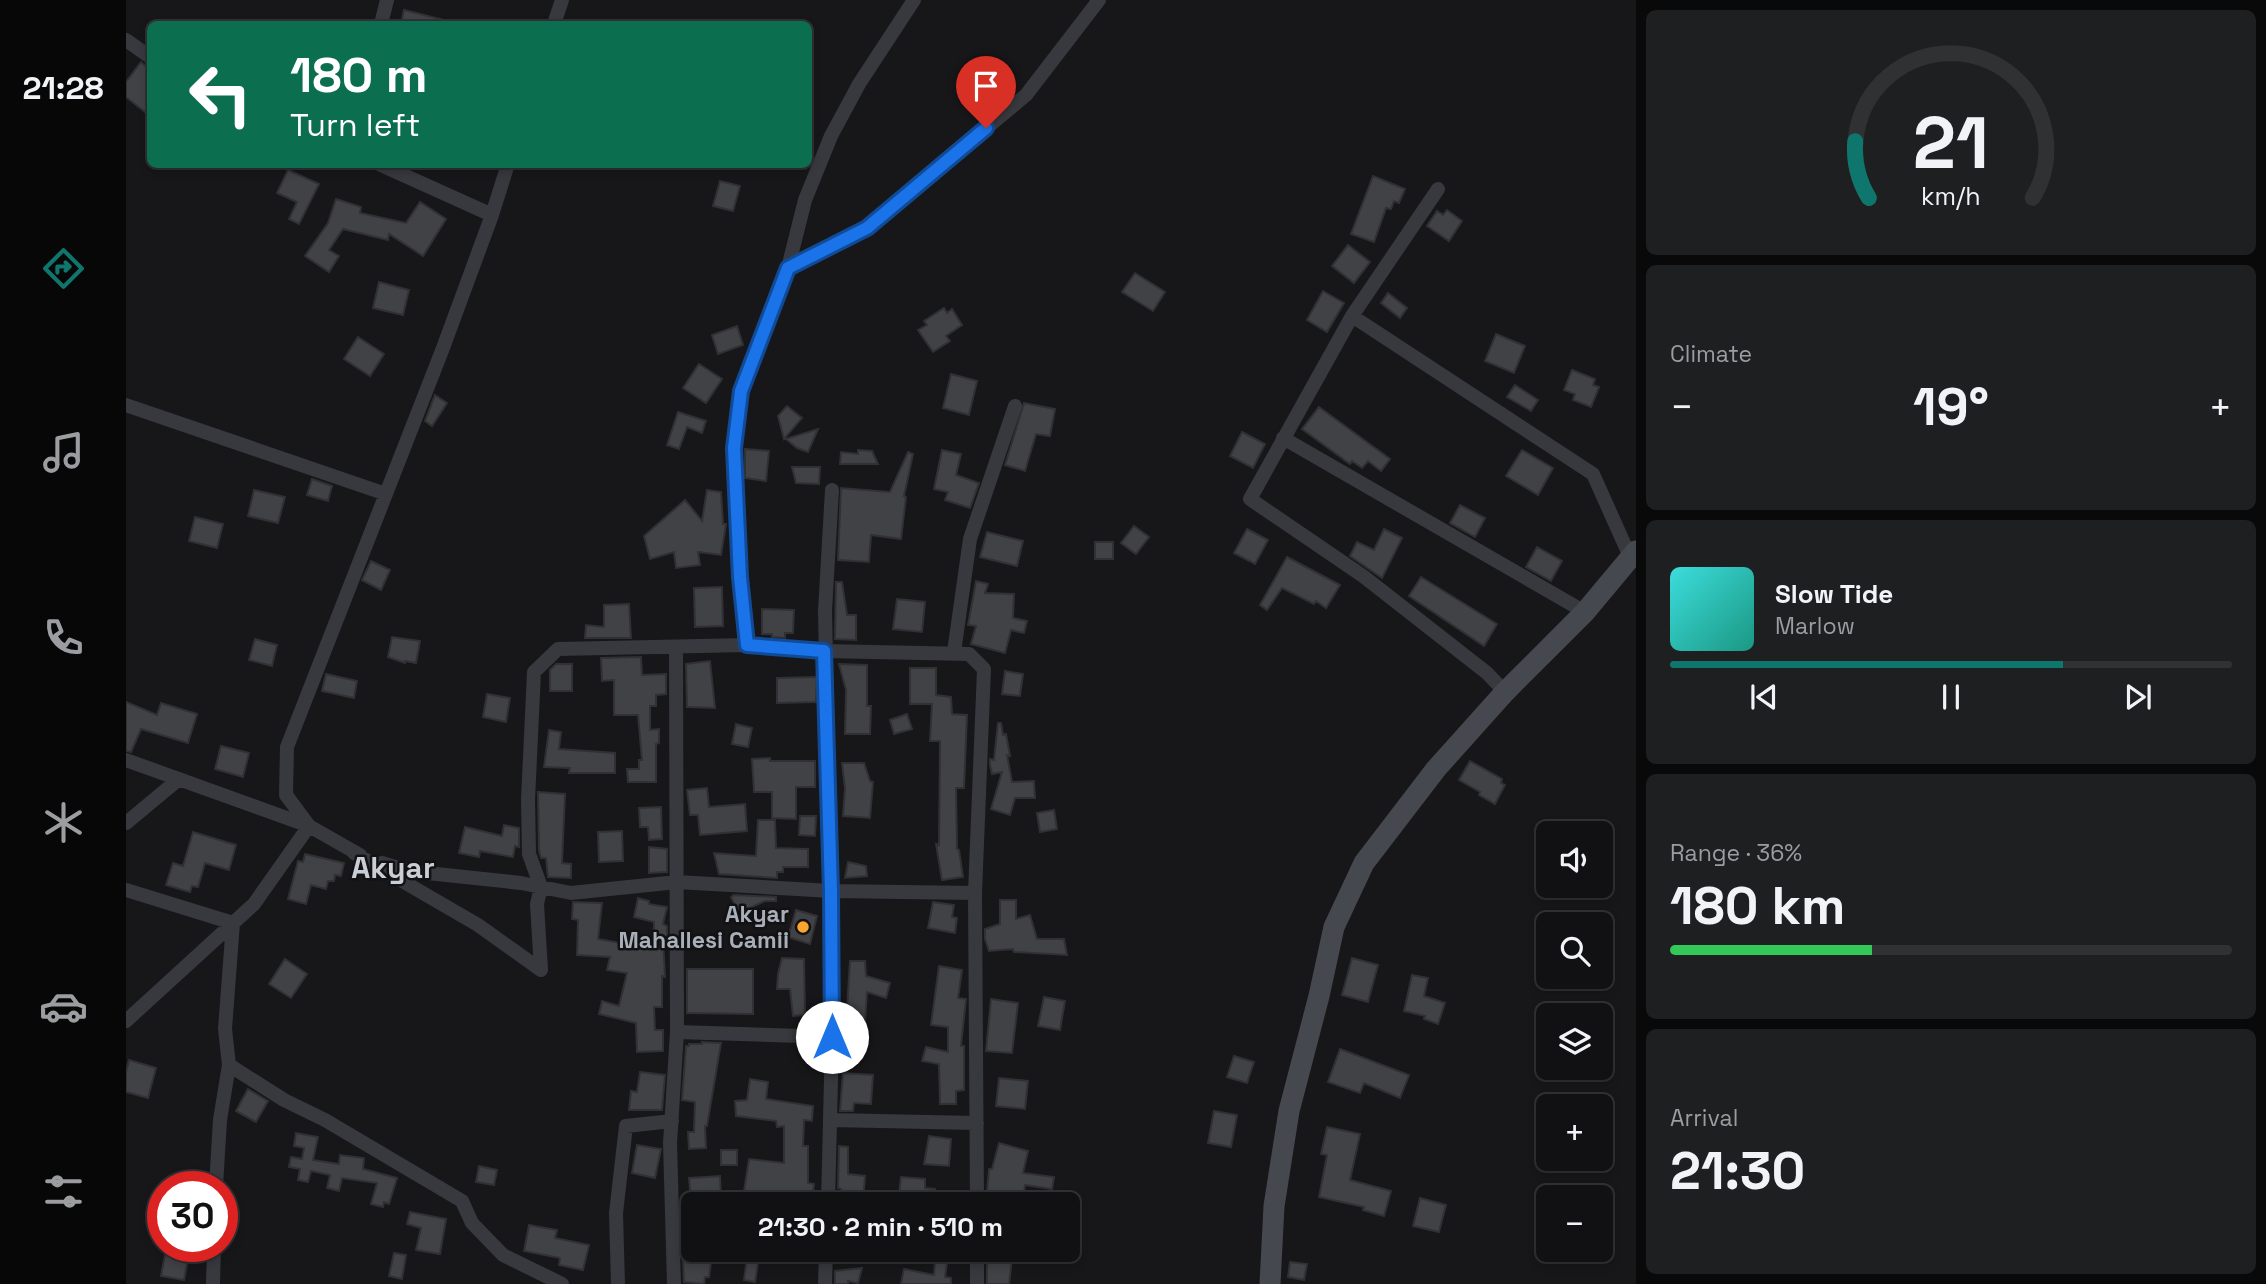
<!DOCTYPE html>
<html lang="en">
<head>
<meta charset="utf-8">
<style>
	:root { --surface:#111113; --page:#1e1f21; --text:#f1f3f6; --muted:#9c9da0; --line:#303133; --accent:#0f766e }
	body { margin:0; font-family:"Space Grotesk",sans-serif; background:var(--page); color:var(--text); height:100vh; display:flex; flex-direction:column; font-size:26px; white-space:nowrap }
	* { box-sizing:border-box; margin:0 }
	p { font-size:23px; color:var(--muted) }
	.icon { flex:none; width:38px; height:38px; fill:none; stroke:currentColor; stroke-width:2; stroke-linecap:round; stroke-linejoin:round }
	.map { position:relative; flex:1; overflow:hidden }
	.drawer { display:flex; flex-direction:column; gap:10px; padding:10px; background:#09090a; width:630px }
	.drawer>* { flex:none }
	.hud { position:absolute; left:21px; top:21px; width:665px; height:147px; border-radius:10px; box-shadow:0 4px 10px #0003,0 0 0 2px var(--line); background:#0b6e4f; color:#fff; overflow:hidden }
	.fabs { position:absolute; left:1410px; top:821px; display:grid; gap:14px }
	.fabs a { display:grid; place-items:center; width:77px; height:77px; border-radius:10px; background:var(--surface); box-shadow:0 4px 10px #0003,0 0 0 2px var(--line); font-size:35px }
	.speed { position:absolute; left:21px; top:1171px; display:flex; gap:14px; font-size:35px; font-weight:700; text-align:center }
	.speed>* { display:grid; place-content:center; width:91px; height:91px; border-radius:50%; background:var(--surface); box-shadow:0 4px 10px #0003,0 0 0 2px var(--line); line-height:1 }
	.speed .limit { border:10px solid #d22; background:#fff; color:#111 }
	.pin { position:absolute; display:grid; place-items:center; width:60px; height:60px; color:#fff; margin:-72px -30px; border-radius:50% 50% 50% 0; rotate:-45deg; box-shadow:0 0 7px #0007 }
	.pin .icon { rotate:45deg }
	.me { position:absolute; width:77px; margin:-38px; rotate:0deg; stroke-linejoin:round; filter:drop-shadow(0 0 5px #0008) }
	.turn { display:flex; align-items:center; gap:24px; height:147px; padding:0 28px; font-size:32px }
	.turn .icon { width:91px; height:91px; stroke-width:2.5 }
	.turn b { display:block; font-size:49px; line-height:60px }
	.big { font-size:52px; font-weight:700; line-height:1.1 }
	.drawer .widget { flex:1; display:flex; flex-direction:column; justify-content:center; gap:10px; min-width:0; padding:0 24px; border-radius:10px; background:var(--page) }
	.drawer .dial { align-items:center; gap:0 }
	.dial svg { height:182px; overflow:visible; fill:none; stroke:var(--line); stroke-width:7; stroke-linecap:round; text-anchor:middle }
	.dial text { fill:var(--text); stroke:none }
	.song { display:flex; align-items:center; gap:21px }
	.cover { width:84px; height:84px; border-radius:10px; background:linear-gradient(135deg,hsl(180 70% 55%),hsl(170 70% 35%)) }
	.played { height:7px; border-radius:4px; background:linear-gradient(90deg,var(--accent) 70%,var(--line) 70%) }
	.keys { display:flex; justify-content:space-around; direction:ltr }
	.heat { display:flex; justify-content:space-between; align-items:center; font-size:38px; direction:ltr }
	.charge { height:10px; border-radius:5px; background:linear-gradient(90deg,#34c759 36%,var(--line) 0) }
	.trip { position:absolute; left:555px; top:1192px; width:399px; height:70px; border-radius:10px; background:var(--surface); box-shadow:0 4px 10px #0003,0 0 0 2px var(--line); font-weight:700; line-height:70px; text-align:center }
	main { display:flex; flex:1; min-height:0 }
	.tabs { display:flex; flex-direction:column; width:126px; justify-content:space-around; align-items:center; background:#070708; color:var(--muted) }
	.tabs .icon { width:49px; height:49px }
	.tabs .on { color:var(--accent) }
	.tabs b { font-size:32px; color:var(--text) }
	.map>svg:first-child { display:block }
</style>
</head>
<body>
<main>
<nav class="tabs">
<b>21:28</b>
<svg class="icon on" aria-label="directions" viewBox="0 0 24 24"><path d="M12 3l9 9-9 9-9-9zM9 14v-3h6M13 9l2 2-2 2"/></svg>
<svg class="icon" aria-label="music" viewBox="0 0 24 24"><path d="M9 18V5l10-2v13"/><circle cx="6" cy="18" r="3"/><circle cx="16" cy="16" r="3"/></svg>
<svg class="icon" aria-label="phone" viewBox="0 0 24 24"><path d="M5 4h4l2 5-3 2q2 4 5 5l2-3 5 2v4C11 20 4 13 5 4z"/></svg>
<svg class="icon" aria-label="climate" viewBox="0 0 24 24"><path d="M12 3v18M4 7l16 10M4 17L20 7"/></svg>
<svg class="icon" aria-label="car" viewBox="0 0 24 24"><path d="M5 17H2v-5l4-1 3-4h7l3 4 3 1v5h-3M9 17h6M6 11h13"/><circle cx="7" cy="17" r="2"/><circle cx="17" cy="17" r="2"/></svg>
<svg class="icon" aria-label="filters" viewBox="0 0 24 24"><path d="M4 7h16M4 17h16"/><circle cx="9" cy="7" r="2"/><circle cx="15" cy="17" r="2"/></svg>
</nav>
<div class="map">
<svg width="1510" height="1284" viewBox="0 0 1510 1284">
	<rect width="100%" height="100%" fill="#171719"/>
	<!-- building -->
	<path fill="#414246" stroke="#313135" stroke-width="2" d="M278,10L318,20V24H275Z
		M15,62L24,70V116L0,97V82Z
		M162,170L193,184L173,224L163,219L171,202L151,193Z
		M1247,176L1279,189L1273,203L1268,201L1265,209L1260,208L1248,242L1225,234Z
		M594,181L614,186L607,211L587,206Z
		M210,199L235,207L234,213L280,223L294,202L320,219L297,256L263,234L262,240L217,229L203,250L213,256L203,272L179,256L202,223Z
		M1321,210L1336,221L1323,241L1301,226L1311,211L1317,215Z
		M1222,245L1244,262L1228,283L1206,266Z
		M1009,273L1039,292L1027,311L996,292Z
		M253,282L283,290L277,315L247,308Z
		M1197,291L1218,303L1201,332L1181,320Z
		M1262,293L1281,308L1274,318L1255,303Z
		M818,308L821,313L826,309L836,325L820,336L824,341L807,352L792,330L801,325L798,321Z
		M611,326L617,345L592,354L586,335Z
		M1370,334L1399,346L1388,373L1359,361Z
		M232,337L258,354L244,376L218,359Z
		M573,364L596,379L580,403L557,388Z
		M1446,370L1469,379L1467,385L1473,387L1465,407L1447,400L1449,394L1438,390Z
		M825,374L851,381L843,415L817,408Z
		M1389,385L1412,400L1405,411L1381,397Z
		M309,395L321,403L306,426L299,421Z
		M898,403L929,409L924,436L910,434L899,471L879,465Z
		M661,406L676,418L658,439L652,416Z
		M1193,407L1264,459L1255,471L1242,461L1236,468L1226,461L1224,464L1176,429Z
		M552,412L580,421L576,433L561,427L553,449L541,445Z
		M692,429L682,452L671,448L660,439Z
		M1116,432L1139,444L1127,468L1104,456Z
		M619,449L643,451L640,481L619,478Z
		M732,450L746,451L752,464H714L715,452L732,454Z
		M816,450L835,454L830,475L853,483L844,508L819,500L822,492L808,489Z
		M1396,450L1427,468L1412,495L1380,476Z
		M782,452L787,454L778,496L780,497L775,539L745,535L743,562L712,560L715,488L764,492Z
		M666,467H694L693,484L670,483Z
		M186,479L206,486L202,501L181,495Z
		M128,490L159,497L152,523L122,516Z
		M581,490L595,492L597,524H600L595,555L572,552L574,565L550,568L548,552L524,559L518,536L559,500L576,521Z
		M1334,505L1359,518L1349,537L1324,523Z
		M69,517L97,524L91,548L63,541Z
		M1008,526L1023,537L1010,554L995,543Z
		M1121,529L1142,540L1129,564L1108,553Z
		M1258,529L1276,538L1256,578L1224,556L1231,542L1248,550Z
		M861,532L897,541L891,566L854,557Z
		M969,542H987V559H969Z
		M1411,547L1436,561L1425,581L1400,567Z
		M1161,557L1214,585L1200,608L1190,601L1188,604L1156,588L1141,610L1134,605Z
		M245,561L264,570L255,590L236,580Z
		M1295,577L1371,624L1358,646L1283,596Z
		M850,581L862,584L859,593L888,594L887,618L901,621L898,633L885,630L879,653L845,644L850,626L842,625Z
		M710,582H716L721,615H730V640L709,639Z
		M596,587L597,626L569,627L568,588Z
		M771,599L799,602L796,632L767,629Z
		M503,604L505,638H459L460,625L478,627V605Z
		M636,609L668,610L667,633H659V638L646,637V634H636Z
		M266,637L294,641L290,663L279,661V663L262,657Z
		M129,639L151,645L146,666L123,660Z
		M515,657L516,675L540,674V694L530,695V706H524V730L533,729V743L530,744V782H502L501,769H513V760H516L512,715H488V680L476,681L475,658Z
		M584,661L589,708L561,707L560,664Z
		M430,664H446V691H424V670Z
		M713,664L741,665V706H745L744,734H719L720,690Z
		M784,668H810V695L825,697L826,714L841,715L838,788H830L831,849L833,850L837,877L816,880L810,844L813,845L814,741H804L806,704H784Z
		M879,671L897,674L894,696L876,694Z
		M200,674L231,681L228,698L196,691Z
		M691,677L690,702L651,703V678Z
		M361,694L384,698L380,722L357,717Z
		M0,702L31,715L35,703L71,714L62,743L15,729L5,752L0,751Z
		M781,714L786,729L768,734L764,720Z
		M872,723H875L877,735L880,734L884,756L881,755L886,782L908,781L909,798H889L884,815L865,809L876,772L866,774L864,765V759L868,760Z
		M610,724L626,728L622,747L606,744Z
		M423,730L435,732L433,749L489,753V773H443L444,768L418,767Z
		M95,746L123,753L117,777L89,769Z
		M644,758V761H689V787H670V819L646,818V792H628L626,759Z
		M1344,761L1376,779L1375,783L1379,785L1369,804L1353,795L1354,792L1333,780Z
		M716,763H738L744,781L747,782L744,818L717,816L719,788Z
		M581,788L583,807L619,804L621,831L574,835L572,815H564L561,790Z
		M412,792L439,794L436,863L445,864V878L422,877L420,858H415L413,850Z
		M535,807L536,839L523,840L522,827H514L513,808Z
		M928,810L931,829L914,832L911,813Z
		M674,816H690L689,836L673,835Z
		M632,820H649L650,848L682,849V867H657V872H651V878L593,874L588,853L630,856Z
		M378,825L393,828V847L389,846L387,857L354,851L353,857L333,853L339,827L376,836Z
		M496,831L497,861L473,862L472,832Z
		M67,832L110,845L103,870L79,863L72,887L66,886L64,892L40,885L47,863L57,866Z
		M523,847L541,849V872L523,873Z
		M179,854L218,863L215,876L209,875L208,881H202L200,889L185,885L180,904L162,899L172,861L177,862Z
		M722,862L740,866L741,876L719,878Z
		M608,895L650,897V901H639L613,913L605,897Z
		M512,898L523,901V904L541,907L537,924L541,926V940H537L539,977L536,976V1007H528L529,1030H537V1051L511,1052L510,1023L473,1014L476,1001L493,1006L501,973L481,970L484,957L451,955L452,920L446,919L447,902L476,903L472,939L500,944L499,947H527L528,922L508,917Z
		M874,900H890V919L904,915L911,939H938L941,955L888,952L887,949L863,951L859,939V929L874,924Z
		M807,902L828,905L826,917L831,918L829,933L802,928Z
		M670,910L691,916L684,944L662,937Z
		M656,958L678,959L679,1015L667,1016L664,989H651L652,974Z
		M1226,958L1252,965L1242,1002L1216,995Z
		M159,959L181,974L165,998L143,984Z
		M724,961H739L740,976L764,983L760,998L741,992L739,1023L716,1022L717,1008L721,1009Z
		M813,966L836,970L832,998L840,999L835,1046H838V1090L830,1091V1104H814L813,1064L796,1061L800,1047L822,1052V1027L805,1025Z
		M561,969H627V1014L561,1013Z
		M1286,975L1302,978L1298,996L1319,1003L1312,1024L1298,1019L1299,1016L1278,1011Z
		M918,997L939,1001L934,1030L912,1026Z
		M865,999L892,1003L886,1053L860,1051Z
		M576,1042L595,1043L581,1126H579L580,1148L563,1149L562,1132H568L569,1102L556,1100L560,1046H563V1044H576Z
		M1214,1049L1283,1075L1274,1098L1238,1083L1234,1093L1202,1082Z
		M1108,1056L1128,1062L1121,1083L1101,1077Z
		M3,1060L30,1068L22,1098L0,1092V1072Z
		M514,1072L539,1075L536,1110H503L505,1091L511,1092Z
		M717,1073L747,1075L745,1104L728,1103L727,1111H714Z
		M873,1078L902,1081L899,1109L870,1106Z
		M624,1079L642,1082L640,1099L687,1106L686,1121L678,1120L677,1146H682V1183L688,1184L686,1204H616L623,1159L658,1163V1126L651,1127L650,1121L610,1116L609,1101L621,1100Z
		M122,1089L142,1101L130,1122L110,1111Z
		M1088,1111L1111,1115L1105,1147L1082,1143Z
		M1201,1127L1234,1134L1224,1180L1265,1191L1258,1216L1237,1210L1238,1207L1193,1197L1201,1155L1195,1154Z
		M170,1133L192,1137L187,1160L213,1164L214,1155L238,1158L237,1169L271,1178L263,1204L258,1202L257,1207L245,1204L251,1183L216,1178L213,1191L201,1188L204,1175L185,1171L182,1182L172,1180L174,1169L163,1167L165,1157L176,1159L178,1148L168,1146Z
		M803,1136L825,1139L823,1166L798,1164Z
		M873,1143L902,1151L897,1173L928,1177L926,1189L899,1185L897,1200L861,1193L863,1169H866Z
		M511,1145L535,1149L529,1178L506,1173Z
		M713,1146L722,1147V1174L739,1176L737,1201L714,1199L715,1189L712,1188Z
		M595,1150H611V1165H595Z
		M353,1166L371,1170L368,1185L350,1182Z
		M594,1176L595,1200L565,1202L563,1178Z
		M775,1177L799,1179V1188L809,1189L807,1204H772Z
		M1294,1198L1320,1205L1313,1232L1287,1226Z
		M284,1212L320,1219L314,1254L290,1250L295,1228L281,1224Z
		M403,1225L431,1230L429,1238L463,1245L457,1270L433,1265L434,1258L398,1251Z
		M622,1250H634L629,1282L618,1280Z
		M810,1250H823L819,1277L825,1278V1284H775L778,1269L808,1275Z
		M864,1250L873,1252L875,1258L886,1259L883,1284H861V1265Z
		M268,1253L280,1255L276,1279L263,1276Z
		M39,1255L62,1258L58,1280L35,1276Z
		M557,1260L585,1263L583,1277H579L578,1284L558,1282Z
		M1164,1262L1181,1264L1178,1280L1162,1277Z
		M736,1268L732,1283L722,1281V1284H709V1271Z"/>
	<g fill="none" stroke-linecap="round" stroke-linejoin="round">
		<!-- street -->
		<path stroke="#37393e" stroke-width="14" d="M255,24L261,0
			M428,24L436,0
			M0,40L24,57
			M253,164L366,215
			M1312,189L1226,316L1124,499L1237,576L1361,673L1379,692
			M662,268L741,228L900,95L973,0
			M1226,316L1467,474L1505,559
			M0,405L260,494
			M1157,438L1459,612
			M621,645L614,577L608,448L615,391L662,268L679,200L705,136L733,84L788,0
			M828,652L844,539L889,406
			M0,760L183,826L234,855
			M0,823L53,779
			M228,853L352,925L415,970L411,904L415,887L403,854L402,800L408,672L432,649L621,645L698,651L843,654L858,669L849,893L851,1204
			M256,863L282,871L395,883L445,893L551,882L705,891L849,893
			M0,890L107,923L99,1029L103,1065L94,1120L90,1186
			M0,1021L128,904L183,826L160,795L161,747L317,348L366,215L382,164
			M551,1032L706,1037
			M103,1065L158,1100L199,1120L336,1201L346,1223L377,1255L436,1284
			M704,1120L851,1123
			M702,1204L706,1037L705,891L699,611L706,490
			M851,1250V1284
			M87,1284L88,1246
			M492,1284L490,1213L500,1126L546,1121
			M548,1284L544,1143L551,1032L550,648
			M699,1284L700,1250"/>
		<!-- secondary -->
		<path stroke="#45484e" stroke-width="21" d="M1144,1284L1148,1206L1163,1111L1193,996L1208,927L1238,863L1310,769L1379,692L1459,612L1510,551"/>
	</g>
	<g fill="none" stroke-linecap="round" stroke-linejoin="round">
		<defs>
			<path id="route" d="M706,1037L705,891L698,651L621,645L614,577L608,448L615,391L662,268L741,228L860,128"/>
		</defs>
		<!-- route casing -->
		<use href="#route" stroke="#114b97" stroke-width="18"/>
		<!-- route -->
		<use href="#route" stroke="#1a73e8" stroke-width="12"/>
	</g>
	<!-- markers -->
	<circle fill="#faa62e" stroke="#121214" stroke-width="2.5" cx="677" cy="927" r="7"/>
	<g text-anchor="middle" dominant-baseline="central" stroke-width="5" stroke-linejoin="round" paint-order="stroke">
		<!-- poi labels -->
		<g font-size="23" font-weight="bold" fill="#a8afb9" stroke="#121214" text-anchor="end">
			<text x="663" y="914">Akyar<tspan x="663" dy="26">Mahallesi Camii</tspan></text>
		</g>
		<!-- district labels -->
		<g font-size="30" font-weight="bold" fill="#c9cdd5" stroke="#121214">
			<text x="267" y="867">Akyar</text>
		</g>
	</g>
</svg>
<div class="fabs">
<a><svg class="icon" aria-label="sound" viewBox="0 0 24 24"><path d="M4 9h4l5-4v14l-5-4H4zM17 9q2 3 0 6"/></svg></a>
<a><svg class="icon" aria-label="search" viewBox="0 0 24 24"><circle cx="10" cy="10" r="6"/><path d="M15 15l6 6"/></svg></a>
<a><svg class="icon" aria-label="layers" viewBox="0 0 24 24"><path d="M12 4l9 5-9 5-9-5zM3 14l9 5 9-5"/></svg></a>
<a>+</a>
<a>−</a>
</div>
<div class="speed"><div class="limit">30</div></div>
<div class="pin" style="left:860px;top:128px;background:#d93025"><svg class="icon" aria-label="arrive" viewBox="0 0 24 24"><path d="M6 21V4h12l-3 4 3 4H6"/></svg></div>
<svg class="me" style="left:706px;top:1037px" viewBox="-20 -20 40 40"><circle r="19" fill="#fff"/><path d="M0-13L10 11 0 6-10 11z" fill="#1a73e8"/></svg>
<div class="trip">21:30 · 2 min · 510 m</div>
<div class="hud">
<div class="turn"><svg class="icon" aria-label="left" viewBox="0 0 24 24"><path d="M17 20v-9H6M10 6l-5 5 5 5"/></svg><div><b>180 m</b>Turn left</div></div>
</div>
</div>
<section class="drawer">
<div class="widget dial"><svg viewBox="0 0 100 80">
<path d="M14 69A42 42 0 1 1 86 69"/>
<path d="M14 69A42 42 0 0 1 8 44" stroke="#0f766e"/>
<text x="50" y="56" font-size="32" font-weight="700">21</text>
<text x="50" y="72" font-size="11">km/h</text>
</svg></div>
<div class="widget"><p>Climate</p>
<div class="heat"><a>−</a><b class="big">19°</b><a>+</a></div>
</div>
<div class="widget">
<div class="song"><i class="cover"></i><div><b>Slow Tide</b><p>Marlow</p></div></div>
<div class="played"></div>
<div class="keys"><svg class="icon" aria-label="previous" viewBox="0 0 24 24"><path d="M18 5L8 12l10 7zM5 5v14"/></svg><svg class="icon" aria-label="pause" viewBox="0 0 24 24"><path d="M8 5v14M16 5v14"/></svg><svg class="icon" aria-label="next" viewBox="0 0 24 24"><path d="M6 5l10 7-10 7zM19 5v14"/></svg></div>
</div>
<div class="widget"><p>Range · 36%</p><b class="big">180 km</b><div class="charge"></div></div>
<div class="widget"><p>Arrival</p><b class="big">21:30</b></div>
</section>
</main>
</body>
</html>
